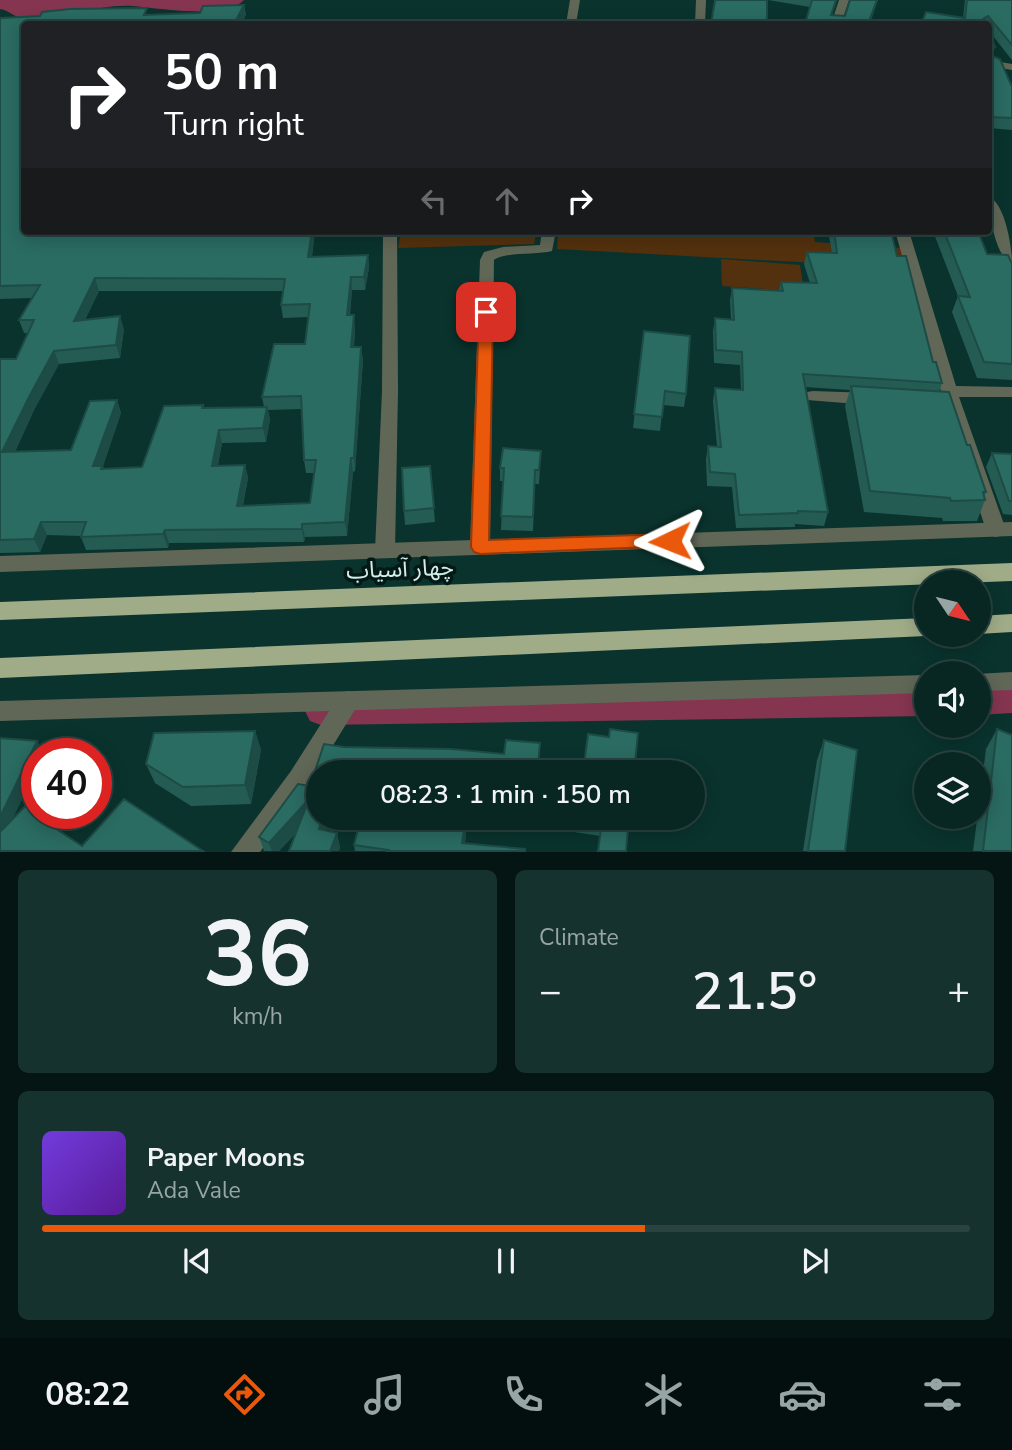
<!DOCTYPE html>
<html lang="en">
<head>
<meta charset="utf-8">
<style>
	:root { --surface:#082622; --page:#16322f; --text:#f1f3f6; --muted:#98a5a5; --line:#294340; --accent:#ea580c }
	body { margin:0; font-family:"Nunito Sans","Noto Sans Arabic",sans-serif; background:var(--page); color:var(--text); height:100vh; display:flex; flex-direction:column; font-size:26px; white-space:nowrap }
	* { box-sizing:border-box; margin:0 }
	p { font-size:23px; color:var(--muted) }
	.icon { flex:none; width:38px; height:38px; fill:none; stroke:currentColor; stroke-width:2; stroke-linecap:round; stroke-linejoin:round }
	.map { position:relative; height:852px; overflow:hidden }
	.sheet { display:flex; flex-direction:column; gap:18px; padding:18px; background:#041513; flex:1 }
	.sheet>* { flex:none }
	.hud { position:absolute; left:21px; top:21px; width:971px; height:214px; border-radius:7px; box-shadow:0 4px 18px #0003,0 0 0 2px var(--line); background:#202124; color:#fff; overflow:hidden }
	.needle { width:46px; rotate:125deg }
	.tools { position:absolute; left:914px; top:570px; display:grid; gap:14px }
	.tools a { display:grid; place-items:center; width:77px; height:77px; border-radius:50%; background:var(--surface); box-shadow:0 4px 18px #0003,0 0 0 2px var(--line); font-size:35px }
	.speed { position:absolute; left:21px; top:738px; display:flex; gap:14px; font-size:35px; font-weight:700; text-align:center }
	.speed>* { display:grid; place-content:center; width:91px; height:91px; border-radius:50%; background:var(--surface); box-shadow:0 4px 18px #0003,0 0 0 2px var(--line); line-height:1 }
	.speed .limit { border:10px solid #d22; background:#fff; color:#111 }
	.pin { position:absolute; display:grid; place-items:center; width:60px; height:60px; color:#fff; margin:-30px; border-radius:14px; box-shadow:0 4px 10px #0006 }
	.me { position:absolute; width:77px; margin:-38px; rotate:268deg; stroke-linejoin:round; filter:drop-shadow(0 0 5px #0008) }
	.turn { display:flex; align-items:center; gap:24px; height:147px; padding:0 28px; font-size:32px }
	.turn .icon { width:91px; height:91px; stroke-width:2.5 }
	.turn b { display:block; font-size:49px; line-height:60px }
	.lanes { display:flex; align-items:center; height:66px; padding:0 28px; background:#0003; justify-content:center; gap:35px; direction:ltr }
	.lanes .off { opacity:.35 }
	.big { font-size:52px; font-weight:600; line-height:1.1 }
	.sheet .card { flex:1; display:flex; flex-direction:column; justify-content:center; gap:10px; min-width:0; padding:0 24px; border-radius:10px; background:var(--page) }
	.sheet .dial { align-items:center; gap:0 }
	.dial b { font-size:91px; line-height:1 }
	.song { display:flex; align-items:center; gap:21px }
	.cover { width:84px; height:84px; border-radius:10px; background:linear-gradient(135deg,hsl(260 70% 55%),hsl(270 70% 35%)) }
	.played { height:7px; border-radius:4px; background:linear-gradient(90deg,var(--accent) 65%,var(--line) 65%) }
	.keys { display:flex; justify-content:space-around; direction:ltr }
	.heat { display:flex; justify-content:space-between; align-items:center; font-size:38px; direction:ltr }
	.sheet .tiles { flex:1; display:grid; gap:18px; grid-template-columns:1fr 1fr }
	.card:last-child { grid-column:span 2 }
	.trip { position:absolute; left:306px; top:760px; width:399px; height:70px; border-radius:35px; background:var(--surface); box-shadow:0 4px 18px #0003,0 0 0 2px var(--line); font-weight:600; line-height:70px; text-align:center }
	.menu { display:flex; height:112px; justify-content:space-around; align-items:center; background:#030f0e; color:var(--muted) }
	.menu .icon { width:49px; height:49px }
	.menu .current { color:var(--accent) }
	.menu b { font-size:32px; color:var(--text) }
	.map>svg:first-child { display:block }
</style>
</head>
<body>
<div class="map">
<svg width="1012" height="852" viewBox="0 0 1012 852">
	<rect width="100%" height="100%" fill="#0a332d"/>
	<!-- green -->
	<path fill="#54310e" d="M401,231H537L534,244L398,248Z
		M558,231H813L815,242L903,248L908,268L557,249Z
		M721,259L800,265L804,292L722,286Z"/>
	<!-- water -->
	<path fill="#85354f" d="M0,0H244C225,20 158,8 133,6C95,3 58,23 19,17C13,16 8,10 0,9Z"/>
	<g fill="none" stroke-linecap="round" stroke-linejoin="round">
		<!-- canal -->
		<path fill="#85354f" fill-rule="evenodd" d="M1012,685V713L978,715V687Z
			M926,688V716L321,725L310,721L305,711L310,701L321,697Z"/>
		<!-- minor -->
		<path fill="#616757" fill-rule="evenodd" d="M570,0H580L576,24H566Z
			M696,0H706L705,24H695Z
			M839,0H849L841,24H831Z
			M989,60L1012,64V70L989,66Z
			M989,197C1005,203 1012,247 1012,263C996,259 988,212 989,197Z
			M383,231H397L398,391L395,551L392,556L385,558L378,556L375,551L382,391Z
			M542,231H556L552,251C536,255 504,252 494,260L490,547L487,552L480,554L473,552L470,547L480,260L484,252L503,247L540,245Z
			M895,231H909L956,386L1012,387V397H959L1006,530L1003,535L996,537L989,535L986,530L941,391Z
			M813,391L870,393L879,399L870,405L807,400L805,396L807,392Z
			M348,691L356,694L359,701L356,708L308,786L260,852H231L291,771L340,694Z"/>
		<!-- tertiary -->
		<path fill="#616757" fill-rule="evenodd" d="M1012,522V536L0,572V556Z
			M1012,672V690L978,691V674H975Z
			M926,675V693L0,721V701Z"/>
		<!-- trunk -->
		<path fill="#a0ac88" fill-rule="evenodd" d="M1012,563V581L0,620V602Z
			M1012,614V632L978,634V616Z
			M926,618V635H929L926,636L0,678V658Z"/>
	</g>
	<!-- wall -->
	<path fill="#245c54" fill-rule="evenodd" d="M768,0H837L832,15L805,24L810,7Z
		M965,0H1012V60L989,31V24H921L963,18Z
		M244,5L246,15L241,24H24V231H315L312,257L368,255L369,268L365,290H352L350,315L355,328L354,347H361L363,360L355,471L353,472L347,536L305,537L304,542L169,543L168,548L86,550L81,537L82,536L47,535L40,552L0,553V360L16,359L28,333H24L19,320L32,298L0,299V18L200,13ZM99,291H283L281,305L283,318L308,317L305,344L262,397L264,407L204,408L203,405L142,467L104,469L103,466L121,413L117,400L71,450L15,452L34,410L59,364L120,358L124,329L85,320ZM302,409L304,460L306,473H314L310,503L243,506L248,478L245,465H218L222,443L266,442L270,420L268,410Z
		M989,32L995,47L992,56L1012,87V130L989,128Z
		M828,231H891L897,256L933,362L942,383L939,392L967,445L986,492L984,497L985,500L977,521H943L942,518L864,512L845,406L850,390L805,387L828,512L824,526L795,524V527L736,528L732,487L707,486L706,459L708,446H717L713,401L715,388L741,390L740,365L714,363L713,331L715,318L731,319L730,300L732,288L779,291L781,282L810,283L804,264L807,252L832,253Z
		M922,231H978L987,254L1012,264V380L977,378L952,312L958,296L934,234L922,233Z
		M644,331L686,394L684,407L663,405L660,431L633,428Z
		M541,451L539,484H535L533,531L501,530L503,481H500V468Z
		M992,453L1012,454V515L1003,514L986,467Z
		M430,466L435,522L405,525L404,511Z
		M997,729L1012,851H973L986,749Z
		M255,731L261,750L251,804L191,806L155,783L146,764Z
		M506,740L540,743L539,765L582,772H318V817H330L326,830L337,833L340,848L339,851H289L296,833L279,851H264L259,837L298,784L310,786L324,744L344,747L451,749L504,754Z
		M824,740L845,851H803L817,760Z
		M466,817V832L465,843L525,851H355L354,845Z
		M506,817H629L600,836L536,826V820Z"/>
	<!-- shaded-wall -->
	<path fill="#1d4b45" d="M877,0H878L870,24H868Z
		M244,5L246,15L241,24H234Z
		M312,231H315L310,269L308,257Z
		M368,255L369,268L365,290L364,277Z
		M351,277L352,290L348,328L347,315Z
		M95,278L99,291L78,334L74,321Z
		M354,315L355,328L353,360L351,347Z
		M120,316L124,329L120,358L116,345Z
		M361,347L363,360L355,471L354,458Z
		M54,351L59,364L34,410L8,466L2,452L29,397Z
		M117,400L121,413L103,466L107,479L93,466Z
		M267,407L270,420L266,442L263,428Z
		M219,430L222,443L215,479L212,466Z
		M351,458L353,472L347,536L345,522Z
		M245,465L248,478L240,519L237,506Z
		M41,522L47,535L40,552L34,539Z
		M302,524L305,537L304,542L302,529Z
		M165,530L169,543L168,548L163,534Z
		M255,731L261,750L251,804L245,785Z
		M37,741L44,754H37V769L0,845V817Z
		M309,799L312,814L279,851H272L269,843Z
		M49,814H67L50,832L43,820Z
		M322,817H330L322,844L319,829Z
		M466,817V832L464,851L462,843Z
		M337,833L340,848L339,851H330Z"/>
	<!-- building -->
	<path fill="#2a6b62" stroke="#1d4b45" stroke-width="2" fill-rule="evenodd" d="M715,0H767V24H711Z
		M812,0H836L831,15L845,16L850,0H877L868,24H805Z
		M967,0H1012V45L988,16L983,19L985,24H921L926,12L965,18Z
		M244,5L234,24H24V231H312L308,257L368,255L364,277H351L347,315H354L351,347H361L354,458H351L345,522L302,524V529L165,530L163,534L81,537L86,522H41L34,539L0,540V359H16L34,320H19L40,285L0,286V18L40,16L42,12L70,9L147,8L144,15L200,13L203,6ZM95,278L285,279L281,305L310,304L305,344H274L262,397L301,396L304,460H316L310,503L237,506L245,465L212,466L219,430L263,428L267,407L202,408L203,405L164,406L142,467L101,469L102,466H93L117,400L90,401L71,450L2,452L29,397L54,351L116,345L120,316L74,321Z
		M989,32L995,47H991L990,55L1000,59L1012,87V118L989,117Z
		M834,231H891L897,256H906L933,362H936L942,383L803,374L828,512L798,511V513L739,515L735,474L710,472L708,446L721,447L715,388L743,390L742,352L716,350L715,318L734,320L732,288L783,291L781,282L817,283L807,252L837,253Z
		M944,231H978L987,254L1008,255L1012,264V364L984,362L958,296L970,297Z
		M644,331L690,336L686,394L665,391L662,417L634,414Z
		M851,386L949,392L967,445H970L986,492H983L985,500L951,501L950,498L870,491Z
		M503,448L541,451L539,470H535L533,517L501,516L504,468H500Z
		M992,453L1012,454V501H1009Z
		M430,466L434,508L404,511L402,468Z
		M610,729L638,733L634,772H583L588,734L609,737Z
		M997,729L1012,735V851H983Z
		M255,731L245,785L183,787L146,764L154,733Z
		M0,738L37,741L0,817Z
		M506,740L540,743L538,765L582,772H466L397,769V772H318V817H322L319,829L337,833L330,851H289L309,799L269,843L259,837L298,784L310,786L324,744L344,747L451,749L504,754Z
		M824,740L857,750L845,851H808Z
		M37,794V814H49L43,820L82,846L124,799L203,851H0V832Z
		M361,817H466L462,843L525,849V851H387L388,850L354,845Z
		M577,817H629L626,851H598L602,821Z"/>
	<!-- route -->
	<path fill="#ea580c" stroke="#983908" stroke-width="2" d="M486,308L493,312L489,540L670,534L676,536L679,541L676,546L480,554L474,552L471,547L479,312Z"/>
	<g text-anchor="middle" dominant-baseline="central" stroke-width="7" stroke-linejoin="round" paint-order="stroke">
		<!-- street labels -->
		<g font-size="23" fill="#d3ede8" stroke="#041815">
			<text transform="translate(400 569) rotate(-2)">چهار آسیاب</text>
		</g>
	</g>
</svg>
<div class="tools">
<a><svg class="needle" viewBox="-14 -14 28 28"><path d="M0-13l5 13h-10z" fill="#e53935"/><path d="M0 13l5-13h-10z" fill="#98a5a5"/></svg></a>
<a><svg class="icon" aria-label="sound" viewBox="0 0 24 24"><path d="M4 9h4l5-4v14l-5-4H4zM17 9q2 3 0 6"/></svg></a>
<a><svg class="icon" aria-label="layers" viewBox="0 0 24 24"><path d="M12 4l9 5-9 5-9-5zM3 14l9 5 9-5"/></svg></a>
</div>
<div class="speed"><div class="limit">40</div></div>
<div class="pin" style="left:486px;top:312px;background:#d93025"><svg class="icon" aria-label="arrive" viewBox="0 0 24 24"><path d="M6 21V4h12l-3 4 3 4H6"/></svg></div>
<svg class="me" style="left:670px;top:541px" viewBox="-20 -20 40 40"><path d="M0-17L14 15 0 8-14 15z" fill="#ea580c" stroke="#fff" stroke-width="4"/></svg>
<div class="trip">08:23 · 1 min · 150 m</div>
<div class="hud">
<div class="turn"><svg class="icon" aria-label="right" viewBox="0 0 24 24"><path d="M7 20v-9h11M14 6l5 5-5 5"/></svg><div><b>50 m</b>Turn right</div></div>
<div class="lanes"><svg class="icon off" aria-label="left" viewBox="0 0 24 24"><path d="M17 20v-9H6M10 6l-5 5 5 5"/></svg><svg class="icon off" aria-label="ahead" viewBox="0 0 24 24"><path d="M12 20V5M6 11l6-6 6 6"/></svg><svg class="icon" aria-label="right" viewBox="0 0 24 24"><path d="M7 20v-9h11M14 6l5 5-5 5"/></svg></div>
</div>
</div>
<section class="sheet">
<div class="tiles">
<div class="card dial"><b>36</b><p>km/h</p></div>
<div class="card"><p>Climate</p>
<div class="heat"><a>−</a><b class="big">21.5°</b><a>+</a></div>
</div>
<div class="card">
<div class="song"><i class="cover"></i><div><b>Paper Moons</b><p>Ada Vale</p></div></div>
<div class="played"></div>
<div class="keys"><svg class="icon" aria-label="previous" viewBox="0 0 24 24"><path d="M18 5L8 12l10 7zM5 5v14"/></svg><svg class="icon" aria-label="pause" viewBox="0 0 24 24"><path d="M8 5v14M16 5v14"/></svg><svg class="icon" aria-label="next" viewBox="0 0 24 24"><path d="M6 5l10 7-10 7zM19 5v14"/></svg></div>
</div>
</div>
</section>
<nav class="menu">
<b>08:22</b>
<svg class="icon current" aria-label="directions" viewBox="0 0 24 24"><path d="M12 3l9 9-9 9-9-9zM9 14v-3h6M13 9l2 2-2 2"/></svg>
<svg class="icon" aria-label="music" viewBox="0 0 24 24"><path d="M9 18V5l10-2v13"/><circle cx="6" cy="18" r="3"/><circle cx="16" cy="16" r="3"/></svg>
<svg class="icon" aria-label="phone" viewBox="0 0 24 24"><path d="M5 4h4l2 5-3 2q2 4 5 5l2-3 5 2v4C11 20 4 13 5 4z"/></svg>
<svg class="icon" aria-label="climate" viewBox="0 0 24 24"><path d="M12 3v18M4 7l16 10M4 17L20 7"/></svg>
<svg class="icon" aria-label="car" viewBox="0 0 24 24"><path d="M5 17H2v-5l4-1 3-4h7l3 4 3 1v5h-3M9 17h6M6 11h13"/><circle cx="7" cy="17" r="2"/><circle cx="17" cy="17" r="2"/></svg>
<svg class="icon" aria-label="filters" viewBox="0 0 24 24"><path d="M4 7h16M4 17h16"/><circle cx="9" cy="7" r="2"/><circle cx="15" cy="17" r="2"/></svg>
</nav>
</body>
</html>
